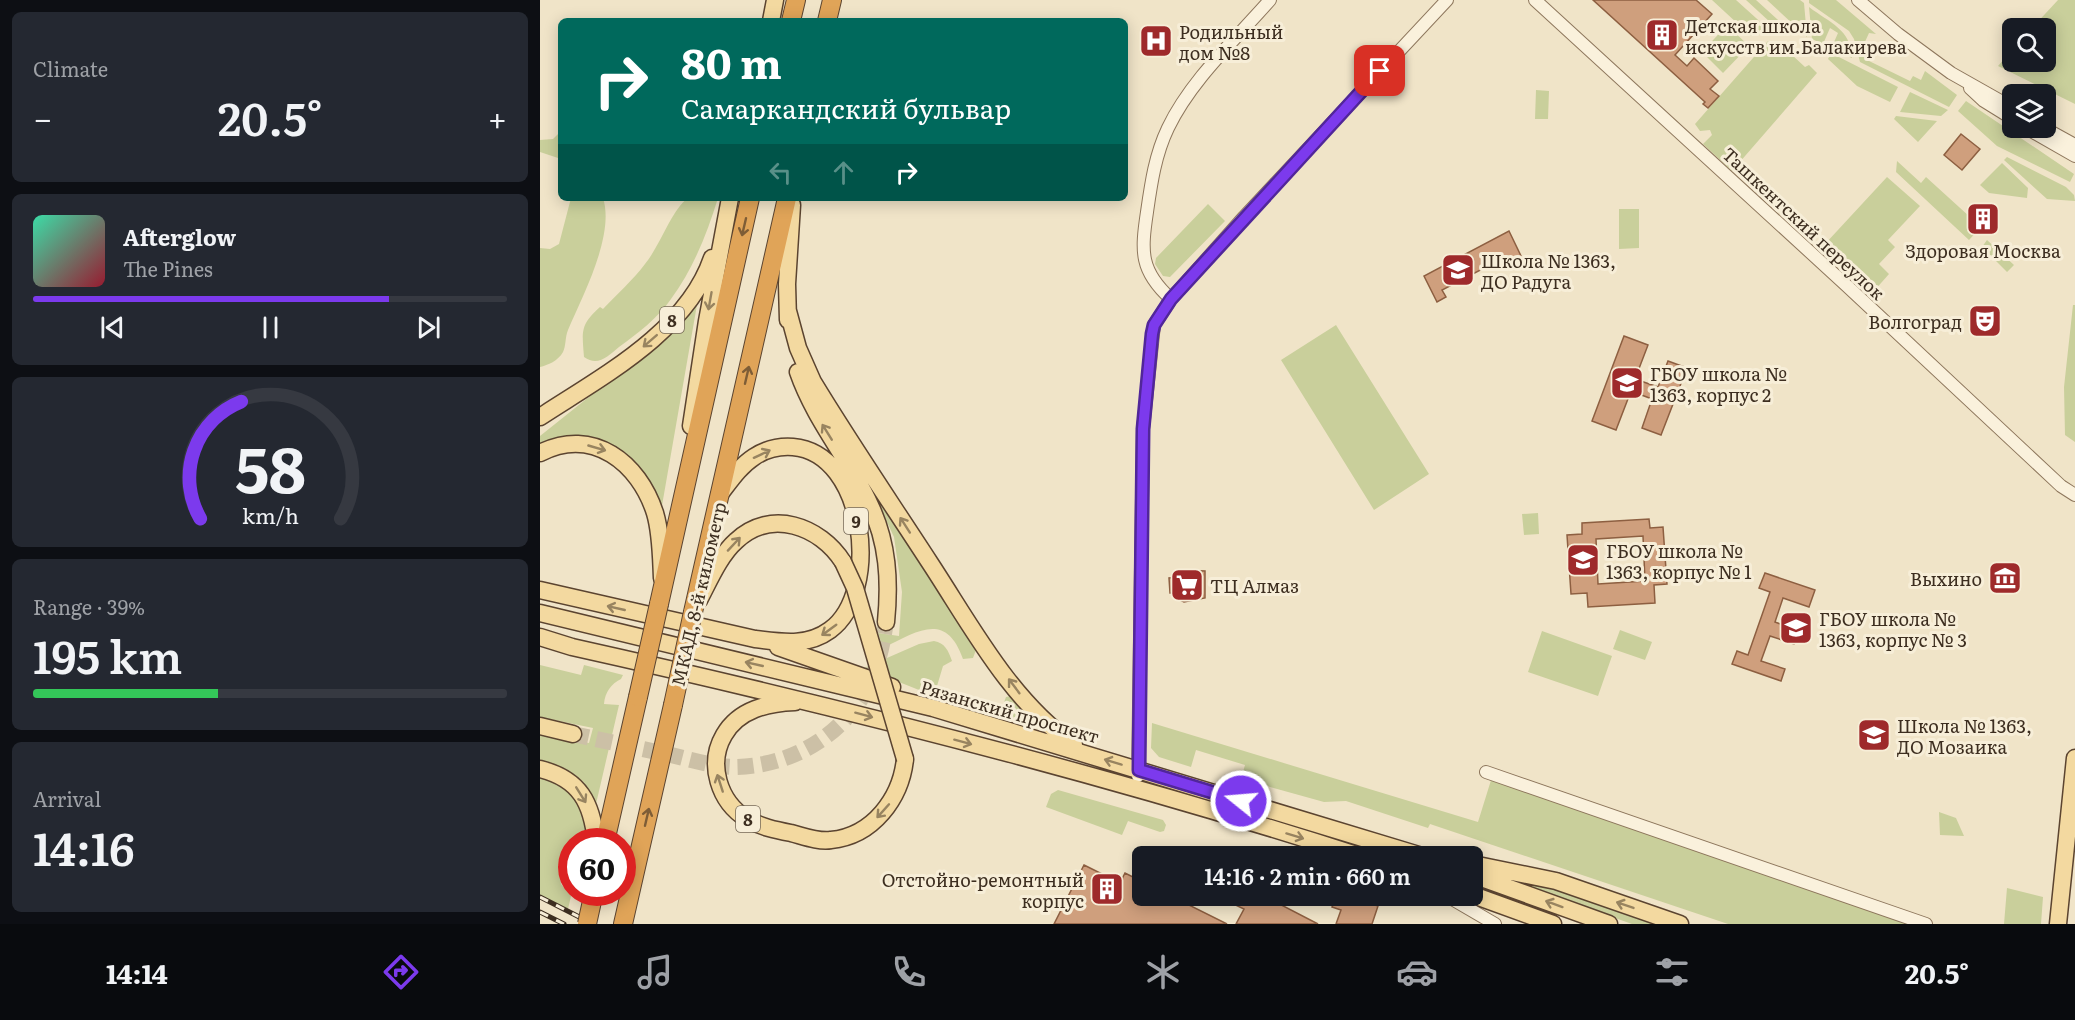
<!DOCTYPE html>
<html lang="en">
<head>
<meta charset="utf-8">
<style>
	:root { --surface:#171b24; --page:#242831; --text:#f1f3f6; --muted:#9ea1a6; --line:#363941; --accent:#7c3aed }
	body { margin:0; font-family:Literata,serif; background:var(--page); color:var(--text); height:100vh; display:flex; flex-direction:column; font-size:22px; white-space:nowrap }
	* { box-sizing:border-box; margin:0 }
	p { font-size:20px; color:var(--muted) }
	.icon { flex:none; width:33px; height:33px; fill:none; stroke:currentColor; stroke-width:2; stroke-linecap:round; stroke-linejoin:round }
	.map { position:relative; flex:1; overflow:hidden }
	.sheet { display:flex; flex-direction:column; gap:12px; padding:12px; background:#0d0f14; width:540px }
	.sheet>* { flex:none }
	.top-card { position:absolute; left:18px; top:18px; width:570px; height:183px; border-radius:9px; box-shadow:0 3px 15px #0003; background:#00695c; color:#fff; overflow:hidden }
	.controls { position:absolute; left:1462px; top:18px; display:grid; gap:12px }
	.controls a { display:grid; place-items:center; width:54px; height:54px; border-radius:9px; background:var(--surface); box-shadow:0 3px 15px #0003; font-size:30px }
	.speed { position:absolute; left:18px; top:828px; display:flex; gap:12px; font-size:30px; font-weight:700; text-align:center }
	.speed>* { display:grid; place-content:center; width:78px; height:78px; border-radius:50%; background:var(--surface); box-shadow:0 3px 15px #0003; line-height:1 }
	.speed .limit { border:9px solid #d22; background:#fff; color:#111 }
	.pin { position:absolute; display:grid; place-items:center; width:51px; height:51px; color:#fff; margin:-26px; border-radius:12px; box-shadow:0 3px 9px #0006 }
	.me { position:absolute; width:66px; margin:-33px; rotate:287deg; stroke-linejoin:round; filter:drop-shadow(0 0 4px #0008) }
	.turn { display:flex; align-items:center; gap:21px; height:126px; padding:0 24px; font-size:27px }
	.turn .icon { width:78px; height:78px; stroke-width:2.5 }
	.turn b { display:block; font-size:42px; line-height:51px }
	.lanes { display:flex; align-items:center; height:57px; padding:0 24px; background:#0003; justify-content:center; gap:30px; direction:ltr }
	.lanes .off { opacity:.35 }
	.big { font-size:45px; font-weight:600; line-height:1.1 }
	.sheet .widget { flex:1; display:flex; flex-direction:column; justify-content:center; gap:9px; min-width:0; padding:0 21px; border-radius:9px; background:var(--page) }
	.sheet .dial { align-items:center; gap:0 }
	.dial svg { height:156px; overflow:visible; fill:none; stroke:var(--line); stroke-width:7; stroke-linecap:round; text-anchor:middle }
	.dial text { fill:var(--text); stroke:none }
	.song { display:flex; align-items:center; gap:18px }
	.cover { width:72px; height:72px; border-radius:9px; background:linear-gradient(135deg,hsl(160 70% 55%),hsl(350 70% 35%)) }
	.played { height:6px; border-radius:3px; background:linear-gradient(90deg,var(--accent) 75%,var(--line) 75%) }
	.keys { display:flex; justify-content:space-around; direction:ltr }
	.heat { display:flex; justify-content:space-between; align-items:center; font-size:33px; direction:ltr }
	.charge { height:9px; border-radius:4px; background:linear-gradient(90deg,#34c759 39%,var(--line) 0) }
	.trip { position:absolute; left:592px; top:846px; width:351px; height:60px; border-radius:9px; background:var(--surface); box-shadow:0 3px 15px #0003; font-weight:600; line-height:60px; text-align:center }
	.menu { display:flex; height:96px; justify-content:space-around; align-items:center; background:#090b0e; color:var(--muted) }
	.menu .icon { width:42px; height:42px }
	.menu .on { color:var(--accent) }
	.menu b { font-size:27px; color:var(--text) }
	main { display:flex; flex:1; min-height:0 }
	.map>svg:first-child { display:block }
</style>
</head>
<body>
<main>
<section class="sheet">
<div class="widget"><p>Climate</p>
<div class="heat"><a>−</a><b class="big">20.5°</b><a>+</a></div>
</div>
<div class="widget">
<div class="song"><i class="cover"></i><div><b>Afterglow</b><p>The Pines</p></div></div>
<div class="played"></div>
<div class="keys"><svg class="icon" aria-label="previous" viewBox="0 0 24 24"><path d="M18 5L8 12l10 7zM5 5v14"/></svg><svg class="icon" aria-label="pause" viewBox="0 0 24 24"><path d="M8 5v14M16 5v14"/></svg><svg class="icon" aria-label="next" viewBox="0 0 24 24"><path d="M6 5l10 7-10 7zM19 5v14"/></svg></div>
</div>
<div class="widget dial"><svg viewBox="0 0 100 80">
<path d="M14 69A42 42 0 1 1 86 69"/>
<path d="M14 69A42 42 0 0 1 35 9" stroke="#7c3aed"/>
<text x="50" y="56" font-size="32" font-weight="700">58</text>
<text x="50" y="72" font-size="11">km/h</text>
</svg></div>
<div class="widget"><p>Range · 39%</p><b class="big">195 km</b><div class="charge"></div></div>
<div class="widget"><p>Arrival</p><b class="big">14:16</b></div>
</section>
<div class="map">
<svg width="1535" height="924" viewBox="0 0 1535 924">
	<rect width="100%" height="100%" fill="#f0e4c8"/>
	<!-- green -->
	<path fill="#c9cf9b" d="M1172,0H1196L1226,27L1220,35L1211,36Z
		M1206,0H1216L1249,30L1244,35Z
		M1227,0H1260L1264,3L1267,37Z
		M1269,0H1296L1336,34L1329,33L1324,44L1332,48L1327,60L1370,81L1373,76L1381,80L1385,71L1417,95L1409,107L1320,62L1314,39L1309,31L1269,3Z
		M1518,0H1535V104L1458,66L1473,49V62H1506V28H1492Z
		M1269,7C1290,23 1311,29 1312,58L1291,49L1298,33L1290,28L1283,44L1272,39Z
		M1187,25L1209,46L1183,73L1162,52Z
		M1228,41L1238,42L1265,67L1269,65L1277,73L1192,171L1163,144L1172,135L1170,130L1160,131L1155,124Z
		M1291,53L1358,87L1350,102L1317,86L1288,59Z
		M996,90L1009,91L1008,119H995Z
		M1370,92L1408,110L1401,116L1360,112Z
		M1426,101L1534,174L1530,182L1457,146L1418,111Z
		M1356,116L1397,121L1378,142L1354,119Z
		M20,132L21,159L0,152V140L13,139Z
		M1467,157L1526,187L1534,195L1535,201L1507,199L1464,160Z
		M1357,161L1381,183L1386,177L1441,227L1429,240L1356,172Z
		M1462,163L1488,188L1487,198L1449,193L1440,185Z
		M1347,177L1380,206L1348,240L1355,247L1339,264L1349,274L1334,291L1285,244Z
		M31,198H63C75,235 43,295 28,330C25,337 26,346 23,352C18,361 8,365 0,367V248L10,249L19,244Z
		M148,198H178C167,234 153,269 131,299C118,318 98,333 79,347C68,356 58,367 44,357C42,331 40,325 60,307L63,309C77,294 93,280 105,264C120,246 132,209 148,198Z
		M668,204L685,221L630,277L623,276L615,264L616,258Z
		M1079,209H1099V248L1079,249Z
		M1447,240L1474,265L1467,272L1442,247Z
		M158,299L120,517L57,442L0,447V436L129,333Z
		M1533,305H1535V442L1525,435L1524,387Z
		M796,325L889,474L834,510L741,360Z
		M330,486L437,647L433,658L423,659C406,611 378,631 343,648L338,633L359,636L362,592L354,537Z
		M998,513L999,534L984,535L982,514Z
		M1080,630L1112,642L1105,660L1073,649Z
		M1002,631L1072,656L1058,696L988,672Z
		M394,641C405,643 408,650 412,661L403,666L394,696L324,668L379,644Z
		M0,665L41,675L44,665L83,675L81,679C71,684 65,692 64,704L79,705L56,804C44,775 30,769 0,762V733L49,743L53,728L0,717Z
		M471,696L504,729L459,716L466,697Z
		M612,723L938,822L952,777L1382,924H1188L890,824L888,828L806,801L784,802L701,779L705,765L656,750L651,767L619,757L611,748Z
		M0,776L34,790L49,834L47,841L32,842L31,865H18L21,884L31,896L28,909L0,895Z
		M518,790L623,820L626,825L624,831L620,832L588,821L582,835L506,807L511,794Z
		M1399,812L1416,818L1424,836L1400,835Z
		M984,883L1024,891L1120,924H1092L1013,896Z
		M1467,888L1503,897L1501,924H1464Z"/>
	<!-- building -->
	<path fill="#cf9f7d" stroke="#8d5f41" stroke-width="1.5" fill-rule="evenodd" d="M1053,0H1156L1172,14L1135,55L1147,66L1154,58L1178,81L1170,89L1179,96L1168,108L1163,104L1165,102Z
		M1421,134L1440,149L1422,170L1404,155Z
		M1439,206L1456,221L1446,231L1430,217Z
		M969,231L982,258L971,264L967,256L902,290L906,297L897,302L884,276Z
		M1084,336L1108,345L1095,379L1118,387L1128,361L1147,368L1121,435L1102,428L1112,399L1091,391L1076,430L1052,421Z
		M1109,519L1110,528L1123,527L1127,584L1114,585L1115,603L1048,607L1047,593L1031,594L1027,535L1042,534V523ZM1103,536L1105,581L1058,584L1056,539Z
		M641,570L665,571V598L644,602L640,600V593H630L629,578L640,577Z
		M1225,573L1275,590L1269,607L1243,598L1235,622L1259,631L1254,644L1230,636L1221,661L1245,669L1241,681L1192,664L1197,651L1208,655L1230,592L1219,588Z
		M544,865L580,883L585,873L603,882V896H631L687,924H514Z
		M677,896H724L778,924H696L704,909Z
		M796,896H808L838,906L832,924H796L801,910L792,907Z"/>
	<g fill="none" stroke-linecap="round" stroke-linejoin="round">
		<!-- major-tunnel -->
		<path stroke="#ccc0a6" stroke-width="16" stroke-dasharray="16 8" stroke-linecap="butt" d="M33,734C65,741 98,748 131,755C151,760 172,766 193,767C253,767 311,732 333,675C340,658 343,640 346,622"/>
		<defs>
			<path id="minor" d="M995,0L1306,285L1521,486L1535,495
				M1318,0L1358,34L1411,73L1473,108
				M1430,88L1444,101L1473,119
				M1486,128L1535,156
				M1504,128L1535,145
				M631,299C600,271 601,252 607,212C611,184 615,155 628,128C651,80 695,40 730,0
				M946,772L1386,924
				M598,776L603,429L614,325L631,299L704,217L907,0
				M907,896L955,924"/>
			<path id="major" d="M231,21L235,0
				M248,311L258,348L273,382C310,443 351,503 390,563C432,627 470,700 534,745
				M248,320L247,284L252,205
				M258,372C275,421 309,459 330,505C348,543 350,581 346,622
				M0,417C61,377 147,332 172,258
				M151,426L167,321L190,198
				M0,453C53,426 99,463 115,513C121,533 121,557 122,578
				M0,590L215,639C241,642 267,647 290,630C342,592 326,453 253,447C240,446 226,449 214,457C200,466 190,481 180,494
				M159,600C169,581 180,555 196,541C231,508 280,526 303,562
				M0,613L393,708L882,856
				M0,637L32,647C297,706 561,773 820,856
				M238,647L352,687
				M255,702C228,703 199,709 184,735C167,764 179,802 207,819C221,827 235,830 251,833C263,836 278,842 291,840C333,836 361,798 365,759
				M0,726L33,734
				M0,769C40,779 52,803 56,842
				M933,864L1016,881L1140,924
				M933,875L1069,924
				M933,895L1013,924
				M1518,924L1535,758"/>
			<path id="highway" d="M251,21L256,0
				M287,21L292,0
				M119,604L210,198
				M153,612L247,198
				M65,842L98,697
				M83,924L133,705"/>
		</defs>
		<!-- minor casing -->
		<use href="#minor" stroke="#8d765c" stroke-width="14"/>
		<!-- major casing -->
		<use href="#major" stroke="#5b4430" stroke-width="19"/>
		<!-- highway casing -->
		<use href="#highway" stroke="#5b4430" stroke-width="20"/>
		<!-- minor -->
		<use href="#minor" stroke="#faf1dc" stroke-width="12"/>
		<!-- major -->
		<use href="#major" stroke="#f3d9a0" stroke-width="16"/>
		<!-- highway -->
		<use href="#highway" stroke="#e0a458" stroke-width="18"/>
		<defs>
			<path id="rail" d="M0,897L53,924
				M0,912L24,924"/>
		</defs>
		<!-- rail casing -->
		<use href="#rail" stroke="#3d2e20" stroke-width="5"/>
		<!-- rail -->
		<use href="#rail" stroke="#f7eed8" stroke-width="3" stroke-dasharray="9" stroke-linecap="butt"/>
		<defs>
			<path id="major-bridge" d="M303,562L315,588L365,759"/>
			<path id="highway-bridge" d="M98,697L119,604
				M133,705L153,612
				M47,924L54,892"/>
		</defs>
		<!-- major-bridge casing -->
		<use href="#major-bridge" stroke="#5b4430" stroke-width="19" stroke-linecap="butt"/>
		<!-- highway-bridge casing -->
		<use href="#highway-bridge" stroke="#5b4430" stroke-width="20" stroke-linecap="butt"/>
		<!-- major-bridge -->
		<use href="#major-bridge" stroke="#f3d9a0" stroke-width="16"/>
		<!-- highway-bridge -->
		<use href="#highway-bridge" stroke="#e0a458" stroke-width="18"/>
	</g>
	<!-- one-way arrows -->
	<defs><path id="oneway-shaft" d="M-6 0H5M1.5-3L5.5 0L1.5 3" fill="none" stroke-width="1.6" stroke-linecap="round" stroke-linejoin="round" transform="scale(1.5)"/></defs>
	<g stroke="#7e5d36">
		<use href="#oneway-shaft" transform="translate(204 227) rotate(103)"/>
		<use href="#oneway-shaft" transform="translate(207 375) rotate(-77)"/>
		<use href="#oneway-shaft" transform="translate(107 817) rotate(-77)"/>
	</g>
	<g stroke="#988460">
		<use href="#oneway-shaft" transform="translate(170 301) rotate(100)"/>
		<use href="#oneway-shaft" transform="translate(110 341) rotate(139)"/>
		<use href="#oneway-shaft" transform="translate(287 432) rotate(-122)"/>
		<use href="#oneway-shaft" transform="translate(57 448) rotate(16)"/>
		<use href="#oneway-shaft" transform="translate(222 454) rotate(-25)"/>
		<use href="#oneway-shaft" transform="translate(365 525) rotate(-123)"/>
		<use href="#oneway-shaft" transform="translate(194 544) rotate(-47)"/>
		<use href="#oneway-shaft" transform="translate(76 608) rotate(-167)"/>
		<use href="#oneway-shaft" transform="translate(289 630) rotate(144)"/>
		<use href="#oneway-shaft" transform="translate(214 664) rotate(-167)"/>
		<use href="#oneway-shaft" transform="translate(474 686) rotate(-127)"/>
		<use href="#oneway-shaft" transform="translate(324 715) rotate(15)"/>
		<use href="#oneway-shaft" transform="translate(423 742) rotate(15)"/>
		<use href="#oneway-shaft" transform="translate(573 762) rotate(-163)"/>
		<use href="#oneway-shaft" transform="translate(180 783) rotate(-108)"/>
		<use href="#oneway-shaft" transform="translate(41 795) rotate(58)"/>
		<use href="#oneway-shaft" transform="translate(343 811) rotate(132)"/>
		<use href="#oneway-shaft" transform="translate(755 836) rotate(17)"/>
		<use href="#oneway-shaft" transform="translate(1014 904) rotate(-160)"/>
		<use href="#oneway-shaft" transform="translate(1085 905) rotate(-161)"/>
	</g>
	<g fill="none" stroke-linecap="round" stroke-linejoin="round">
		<defs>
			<path id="route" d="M701,801L599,770L603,429L612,334L614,325L631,299L840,71"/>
		</defs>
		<!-- route casing -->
		<use href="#route" stroke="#51269a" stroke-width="15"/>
		<!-- route -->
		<use href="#route" stroke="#7c3aed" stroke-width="10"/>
	</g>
	<!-- icons -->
	<defs>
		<symbol id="building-square" viewBox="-11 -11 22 22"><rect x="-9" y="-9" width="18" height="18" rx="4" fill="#9e2a2b" stroke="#f7eed8"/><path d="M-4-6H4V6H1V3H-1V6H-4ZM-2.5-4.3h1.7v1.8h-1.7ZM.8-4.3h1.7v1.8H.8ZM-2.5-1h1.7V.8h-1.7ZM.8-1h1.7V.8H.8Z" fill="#fff"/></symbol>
		<symbol id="hospital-square" viewBox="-11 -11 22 22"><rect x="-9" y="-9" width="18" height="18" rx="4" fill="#9e2a2b" stroke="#f7eed8"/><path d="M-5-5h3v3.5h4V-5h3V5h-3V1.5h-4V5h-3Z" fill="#fff"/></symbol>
		<symbol id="school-square" viewBox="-11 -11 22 22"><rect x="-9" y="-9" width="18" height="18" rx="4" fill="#9e2a2b" stroke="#f7eed8"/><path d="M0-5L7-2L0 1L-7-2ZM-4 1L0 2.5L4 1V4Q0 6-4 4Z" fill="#fff"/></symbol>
		<symbol id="theatre-square" viewBox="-11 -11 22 22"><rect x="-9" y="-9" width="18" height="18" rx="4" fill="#9e2a2b" stroke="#f7eed8"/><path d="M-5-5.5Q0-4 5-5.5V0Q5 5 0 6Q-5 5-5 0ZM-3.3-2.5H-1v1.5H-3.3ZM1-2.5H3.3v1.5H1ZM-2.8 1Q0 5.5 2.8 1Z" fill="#fff"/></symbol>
		<symbol id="museum-square" viewBox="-11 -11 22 22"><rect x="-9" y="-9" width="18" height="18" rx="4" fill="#9e2a2b" stroke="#f7eed8"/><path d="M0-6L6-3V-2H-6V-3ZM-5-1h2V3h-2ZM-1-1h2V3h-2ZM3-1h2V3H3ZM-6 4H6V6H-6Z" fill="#fff"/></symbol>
		<symbol id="supermarket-square" viewBox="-11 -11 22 22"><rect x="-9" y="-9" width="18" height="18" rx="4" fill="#9e2a2b" stroke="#f7eed8"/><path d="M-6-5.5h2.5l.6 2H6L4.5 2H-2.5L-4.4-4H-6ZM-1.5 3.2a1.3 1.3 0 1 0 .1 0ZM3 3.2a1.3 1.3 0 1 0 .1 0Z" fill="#fff"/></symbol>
	</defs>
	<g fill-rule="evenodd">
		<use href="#building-square" x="1103" y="16" width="38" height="38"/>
		<use href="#hospital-square" x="597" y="22" width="38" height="38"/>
		<use href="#building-square" x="1424" y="200" width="38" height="38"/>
		<use href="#school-square" x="899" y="251" width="38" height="38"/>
		<use href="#theatre-square" x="1426" y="302" width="38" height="38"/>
		<use href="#school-square" x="1068" y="364" width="38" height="38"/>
		<use href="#school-square" x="1024" y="541" width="38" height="38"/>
		<use href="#museum-square" x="1446" y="559" width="38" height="38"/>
		<use href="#supermarket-square" x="628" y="566" width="38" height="38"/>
		<use href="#school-square" x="1237" y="609" width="38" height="38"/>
		<use href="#school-square" x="1315" y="716" width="38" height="38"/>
		<use href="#building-square" x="548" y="870" width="38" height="38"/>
	</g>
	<g text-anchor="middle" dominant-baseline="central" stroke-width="6" stroke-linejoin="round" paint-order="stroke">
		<!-- shield labels -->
		<g fill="#f7eed8" stroke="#756857" stroke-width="1.5">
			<rect x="120" y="307" width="24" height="26" rx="4.5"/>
			<rect x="304" y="508" width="24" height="26" rx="4.5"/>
			<rect x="196" y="806" width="24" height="26" rx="4.5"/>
		</g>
		<g font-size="16" font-weight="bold" fill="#3d2e20">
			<text x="132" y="320">8</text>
			<text x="316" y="521">9</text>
			<text x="208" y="819">8</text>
		</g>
		<!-- poi labels -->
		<g font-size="18" fill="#3d2e20" stroke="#f7eed8" text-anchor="start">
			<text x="1145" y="25">Детская школа<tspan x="1145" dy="21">искусств им.Балакирева</tspan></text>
			<text x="639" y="31">Родильный<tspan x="639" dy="21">дом №8</tspan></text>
			<text x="1443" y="250" text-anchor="middle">Здоровая Москва</text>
			<text x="941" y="260">Школа № 1363,<tspan x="941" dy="21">ДО Радуга</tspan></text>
			<text x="1422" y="321" text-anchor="end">Волгоград</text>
			<text x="1110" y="373">ГБОУ школа №<tspan x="1110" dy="21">1363, корпус 2</tspan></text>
			<text x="1066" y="550">ГБОУ школа №<tspan x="1066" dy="21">1363, корпус № 1</tspan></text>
			<text x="1442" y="578" text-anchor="end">Выхино</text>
			<text x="670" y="585">ТЦ Алмаз</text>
			<text x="1279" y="618">ГБОУ школа №<tspan x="1279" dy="21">1363, корпус № 3</tspan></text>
			<text x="1357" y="725">Школа № 1363,<tspan x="1357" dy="21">ДО Мозаика</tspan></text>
			<text x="544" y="879" text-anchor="end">Отстойно-ремонтный<tspan x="544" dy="21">корпус</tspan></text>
		</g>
		<!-- street labels -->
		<g font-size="18" fill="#3d2e20" stroke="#f7eed8">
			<text transform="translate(1264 223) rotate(43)">Ташкентский переулок</text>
			<text transform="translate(158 594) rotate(-77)">МКАД, 8-й километр</text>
			<text transform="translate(470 711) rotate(16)">Рязанский проспект</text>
		</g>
	</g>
</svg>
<div class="controls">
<a><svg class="icon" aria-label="search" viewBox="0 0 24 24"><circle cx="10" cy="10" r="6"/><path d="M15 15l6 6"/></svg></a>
<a><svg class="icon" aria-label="layers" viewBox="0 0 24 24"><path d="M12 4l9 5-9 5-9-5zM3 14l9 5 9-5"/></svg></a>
</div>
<div class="speed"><div class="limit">60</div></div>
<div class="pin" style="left:840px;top:71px;background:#d93025"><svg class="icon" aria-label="arrive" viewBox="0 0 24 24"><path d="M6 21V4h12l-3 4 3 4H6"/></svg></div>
<svg class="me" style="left:701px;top:801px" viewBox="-20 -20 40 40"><circle r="17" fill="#7c3aed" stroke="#fff" stroke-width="3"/><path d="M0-11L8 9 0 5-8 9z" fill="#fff"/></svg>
<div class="trip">14:16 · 2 min · 660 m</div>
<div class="top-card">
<div class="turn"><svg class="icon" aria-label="right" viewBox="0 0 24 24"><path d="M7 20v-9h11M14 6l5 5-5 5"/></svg><div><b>80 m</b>Самаркандский бульвар</div></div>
<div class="lanes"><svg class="icon off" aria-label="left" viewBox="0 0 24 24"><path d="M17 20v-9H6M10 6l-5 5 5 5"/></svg><svg class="icon off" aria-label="ahead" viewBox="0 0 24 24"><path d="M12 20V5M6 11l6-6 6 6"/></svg><svg class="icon" aria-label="right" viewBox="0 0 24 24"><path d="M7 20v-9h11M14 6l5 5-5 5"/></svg></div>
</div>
</div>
</main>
<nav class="menu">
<b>14:14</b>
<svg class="icon on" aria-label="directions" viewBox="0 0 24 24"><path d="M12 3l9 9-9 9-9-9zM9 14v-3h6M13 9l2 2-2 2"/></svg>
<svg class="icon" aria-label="music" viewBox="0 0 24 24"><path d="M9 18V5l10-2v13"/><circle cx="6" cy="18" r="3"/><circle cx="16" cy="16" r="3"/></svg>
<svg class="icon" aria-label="phone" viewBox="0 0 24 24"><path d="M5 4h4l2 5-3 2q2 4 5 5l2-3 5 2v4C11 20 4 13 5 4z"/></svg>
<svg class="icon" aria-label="climate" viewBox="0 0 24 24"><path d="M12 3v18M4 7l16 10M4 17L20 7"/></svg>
<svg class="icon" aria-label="car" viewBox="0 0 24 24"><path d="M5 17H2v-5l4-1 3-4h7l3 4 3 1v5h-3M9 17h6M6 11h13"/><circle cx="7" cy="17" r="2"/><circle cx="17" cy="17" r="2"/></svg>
<svg class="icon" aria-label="filters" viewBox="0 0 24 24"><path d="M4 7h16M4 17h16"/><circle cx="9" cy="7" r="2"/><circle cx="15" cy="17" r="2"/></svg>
<b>20.5°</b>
</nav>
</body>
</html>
